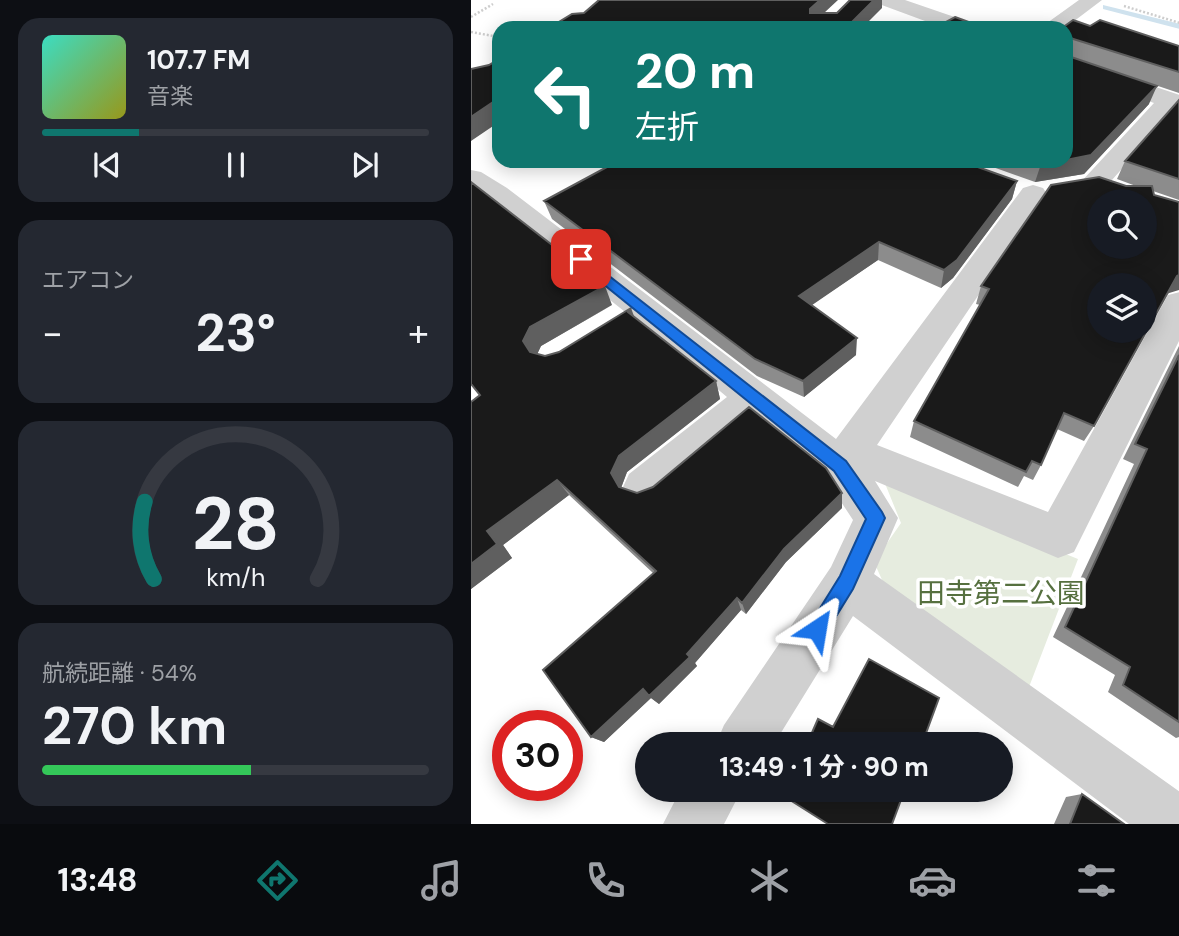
<!DOCTYPE html>
<html lang="ja">
<head>
<meta charset="utf-8">
<style>
	:root { --surface:#171b24; --page:#242831; --text:#f1f3f6; --muted:#9ea1a6; --line:#363941; --accent:#0f766e }
	body { margin:0; font-family:"DM Sans","Noto Sans JP",sans-serif; background:var(--page); color:var(--text); height:100vh; display:flex; flex-direction:column; font-size:26px; white-space:nowrap }
	* { box-sizing:border-box; margin:0 }
	p { font-size:23px; color:var(--muted) }
	.icon { flex:none; width:38px; height:38px; fill:none; stroke:currentColor; stroke-width:2; stroke-linecap:round; stroke-linejoin:round }
	.map { position:relative; flex:1; overflow:hidden }
	.details { display:flex; flex-direction:column; gap:18px; padding:18px; background:#0d0f14; width:471px }
	.details>* { flex:none }
	.hud { position:absolute; left:21px; top:21px; width:581px; height:147px; border-radius:21px; box-shadow:0 4px 18px #0003; background:#0f766e; color:#fff; overflow:hidden }
	.buttons { position:absolute; left:616px; top:189px; display:grid; gap:14px }
	.buttons a { display:grid; place-items:center; width:70px; height:70px; border-radius:50%; background:var(--surface); box-shadow:0 4px 18px #0003; font-size:35px }
	.speed { position:absolute; left:21px; top:710px; display:flex; gap:14px; font-size:35px; font-weight:700; text-align:center }
	.speed>* { display:grid; place-content:center; width:91px; height:91px; border-radius:50%; background:var(--surface); box-shadow:0 4px 18px #0003; line-height:1 }
	.speed .limit { border:10px solid #d22; background:#fff; color:#111 }
	.pin { position:absolute; display:grid; place-items:center; width:60px; height:60px; color:#fff; margin:-30px; border-radius:14px; box-shadow:0 4px 10px #0006 }
	.me { position:absolute; width:77px; margin:-38px; rotate:33deg; stroke-linejoin:round; filter:drop-shadow(0 0 5px #0008) }
	.turn { display:flex; align-items:center; gap:24px; height:147px; padding:0 28px; font-size:32px }
	.turn .icon { width:91px; height:91px; stroke-width:2.5 }
	.turn b { display:block; font-size:49px; line-height:60px }
	.big { font-size:52px; font-weight:700; line-height:1.1 }
	.details .card { flex:1; display:flex; flex-direction:column; justify-content:center; gap:10px; min-width:0; padding:0 24px; border-radius:21px; background:var(--page) }
	.details .dial { align-items:center; gap:0 }
	.dial svg { height:182px; overflow:visible; fill:none; stroke:var(--line); stroke-width:7; stroke-linecap:round; text-anchor:middle }
	.dial text { fill:var(--text); stroke:none }
	.song { display:flex; align-items:center; gap:21px }
	.cover { width:84px; height:84px; border-radius:10px; background:linear-gradient(135deg,hsl(170 70% 55%),hsl(60 70% 35%)) }
	.played { height:7px; border-radius:4px; background:linear-gradient(90deg,var(--accent) 25%,var(--line) 25%) }
	.keys { display:flex; justify-content:space-around; direction:ltr }
	.heat { display:flex; justify-content:space-between; align-items:center; font-size:38px; direction:ltr }
	.charge { height:10px; border-radius:5px; background:linear-gradient(90deg,#34c759 54%,var(--line) 0) }
	.trip { position:absolute; left:164px; top:732px; width:378px; height:70px; border-radius:35px; background:var(--surface); box-shadow:0 4px 18px #0003; font-weight:700; line-height:70px; text-align:center }
	.dock { display:flex; height:112px; justify-content:space-around; align-items:center; background:#090b0e; color:var(--muted) }
	.dock .icon { width:49px; height:49px }
	.dock .current { color:var(--accent) }
	.dock b { font-size:32px; color:var(--text) }
	main { display:flex; flex:1; min-height:0 }
	.map>svg:first-child { display:block }
</style>
</head>
<body>
<main>
<section class="details">
<div class="card">
<div class="song"><i class="cover"></i><div><b>107.7 FM</b><p>音楽</p></div></div>
<div class="played"></div>
<div class="keys"><svg class="icon" aria-label="previous" viewBox="0 0 24 24"><path d="M18 5L8 12l10 7zM5 5v14"/></svg><svg class="icon" aria-label="pause" viewBox="0 0 24 24"><path d="M8 5v14M16 5v14"/></svg><svg class="icon" aria-label="next" viewBox="0 0 24 24"><path d="M6 5l10 7-10 7zM19 5v14"/></svg></div>
</div>
<div class="card"><p>エアコン</p>
<div class="heat"><a>−</a><b class="big">23°</b><a>+</a></div>
</div>
<div class="card dial"><svg viewBox="0 0 100 80">
<path d="M14 69A42 42 0 1 1 86 69"/>
<path d="M14 69A42 42 0 0 1 10 35" stroke="#0f766e"/>
<text x="50" y="56" font-size="32" font-weight="700">28</text>
<text x="50" y="72" font-size="11">km/h</text>
</svg></div>
<div class="card"><p>航続距離 · 54%</p><b class="big">270 km</b><div class="charge"></div></div>
</section>
<div class="map">
<svg width="709" height="824" viewBox="0 0 709 824">
	<rect width="100%" height="100%" fill="#fff"/>
	<!-- green -->
	<path fill="#e6ecdf" d="M413,481L607,559L558,687L412,582L403,562L430,523Z"/>
	<g fill="none" stroke-linecap="round" stroke-linejoin="round">
		<!-- stream -->
		<path fill="#cfe2ee" fill-rule="evenodd" d="M632,5L709,24V29L632,9Z"/>
		<!-- path -->
		<path stroke="#cdcdcd" stroke-width="2.5" stroke-dasharray="2 2" stroke-linecap="butt" d="M653,6L709,23
			M0,17L22,4
			M0,32L28,37"/>
		<!-- street -->
		<path fill="#d0d0d0" fill-rule="evenodd" d="M405,0H434L501,23L504,28H473L408,4Z
			M608,0H631L594,28H569Z
			M595,57L709,95V111L703,110L633,189L623,191L613,189L609,183L683,103L595,72Z
			M0,170L10,172L36,188L365,439L552,188L562,185L572,188L576,194L406,445L577,512L697,295L709,292V339L603,552L587,558L404,481L427,518L403,574L709,792V824H658L382,616L303,744H245L253,725L360,567L382,520L355,479L283,419L188,500L173,506L158,500L152,487L158,474L256,397L158,315L0,190Z
			M210,789H271L253,824H192Z"/>
	</g>
	<!-- wall -->
	<path fill="#8c8c8c" d="M619,26L708,46V93L600,57L678,104L613,174L564,182L505,161H595V28Z
		M708,100V200L682,191L696,293L623,426L613,441L586,429L570,465L562,480L553,476L547,487L439,437L443,421L509,305L505,304L510,286L655,186H665L646,179L654,161Z
		M141,165L546,181L541,199L482,278L470,288L407,260L340,305L385,355L333,397L286,376L81,219L73,201Z
		M141,305L70,346L66,354L74,356L88,352L164,318L245,381L249,399L156,472L150,488L166,493L371,508L315,562L275,614L270,610L224,663L226,666L188,704L180,698L133,742L120,737L182,573L98,495L32,545L41,558L0,589L9,395L0,384Z
		M708,346V737L705,738L637,692L644,675L582,637L663,464L652,459Z
		M611,794L653,824H583L595,797Z"/>
	<!-- shaded-wall -->
	<path fill="#5f5f5f" d="M349,0H367L339,26V9Z
		M403,0H411V8L391,28H375Z
		M686,86L678,104L613,174L564,182L570,164L595,161V160Z
		M28,98V122L0,141V117Z
		M546,181L541,199L482,278L470,288L473,270Z
		M408,242L407,260L328,314V296Z
		M708,275V290L695,294L706,276Z
		M134,286L141,305L70,346L64,359L52,341L59,327Z
		M160,308L167,327L157,312Z
		M386,338L385,355L333,397L332,381Z
		M245,381L249,399L156,472L150,488L148,487L140,473L148,456Z
		M86,480L98,495L32,545L41,558L0,589V564L16,531Z
		M371,493V508L315,562L275,614L271,603L313,549Z
		M266,598L270,610L224,663L226,666L188,704L180,698L133,742L120,737L172,689L216,654Z"/>
	<!-- building -->
	<path fill="#1a1a1a" stroke="#5f5f5f" stroke-width="2" fill-rule="evenodd" d="M128,0H349L339,9V13H366L379,0H403L375,28H78L101,14L113,13Z
		M484,17L514,28H464Z
		M602,20L619,26L629,20L708,46V72L599,38L600,57L686,86L620,155L595,160V28H591Z
		M28,59V98L0,117V69L18,65Z
		M708,100V179L654,161Z
		M147,161H490L546,181L486,260L473,270L408,242L328,296L386,338L332,381L284,359L73,201Z
		M561,161H588L570,164Z
		M628,177L655,186H681L683,195L708,202V275L706,276L623,426L593,413L570,465L561,461L555,472L443,421L518,289L510,286L580,185ZM628,201H674V247H628ZM628,285H674V331H628Z
		M0,182L134,286L59,327L52,341L59,352L74,356L88,352L160,308L157,312L245,381L148,456L140,473L148,487L166,493L182,487L278,407L355,468L371,493L313,549L271,603L266,598L216,654L219,657L178,696L172,689L120,737L72,670L185,571L86,480L16,531L26,544L0,564V402L9,395L0,384Z
		M708,355V722L652,685L659,667L594,627L676,449L664,444Z
		M398,659L468,698L451,744H336L347,719L362,727Z
		M314,789H434L421,824H357L311,795Z
		M611,794L653,824H599Z"/>
	<!-- route -->
	<path fill="#1a73e8" stroke="#114b97" stroke-width="2" d="M110,254L375,461L411,512L414,518L382,589L353,636L346,639L339,636L336,629L369,576L395,519L363,471L105,262L103,259Z"/>
	<g text-anchor="middle" dominant-baseline="central" stroke-width="7" stroke-linejoin="round" paint-order="stroke">
		<!-- near-park labels -->
		<g font-size="28" fill="#56703f" stroke="#fff">
			<text x="530" y="593">田寺第二公園</text>
		</g>
	</g>
</svg>
<div class="buttons">
<a><svg class="icon" aria-label="search" viewBox="0 0 24 24"><circle cx="10" cy="10" r="6"/><path d="M15 15l6 6"/></svg></a>
<a><svg class="icon" aria-label="layers" viewBox="0 0 24 24"><path d="M12 4l9 5-9 5-9-5zM3 14l9 5 9-5"/></svg></a>
</div>
<div class="speed"><div class="limit">30</div></div>
<div class="pin" style="left:110px;top:259px;background:#d93025"><svg class="icon" aria-label="arrive" viewBox="0 0 24 24"><path d="M6 21V4h12l-3 4 3 4H6"/></svg></div>
<svg class="me" style="left:346px;top:629px" viewBox="-20 -20 40 40"><path d="M0-17L14 15 0 8-14 15z" fill="#1a73e8" stroke="#fff" stroke-width="4"/></svg>
<div class="trip">13:49 · 1 分 · 90 m</div>
<div class="hud">
<div class="turn"><svg class="icon" aria-label="left" viewBox="0 0 24 24"><path d="M17 20v-9H6M10 6l-5 5 5 5"/></svg><div><b>20 m</b>左折</div></div>
</div>
</div>
</main>
<nav class="dock">
<b>13:48</b>
<svg class="icon current" aria-label="directions" viewBox="0 0 24 24"><path d="M12 3l9 9-9 9-9-9zM9 14v-3h6M13 9l2 2-2 2"/></svg>
<svg class="icon" aria-label="music" viewBox="0 0 24 24"><path d="M9 18V5l10-2v13"/><circle cx="6" cy="18" r="3"/><circle cx="16" cy="16" r="3"/></svg>
<svg class="icon" aria-label="phone" viewBox="0 0 24 24"><path d="M5 4h4l2 5-3 2q2 4 5 5l2-3 5 2v4C11 20 4 13 5 4z"/></svg>
<svg class="icon" aria-label="climate" viewBox="0 0 24 24"><path d="M12 3v18M4 7l16 10M4 17L20 7"/></svg>
<svg class="icon" aria-label="car" viewBox="0 0 24 24"><path d="M5 17H2v-5l4-1 3-4h7l3 4 3 1v5h-3M9 17h6M6 11h13"/><circle cx="7" cy="17" r="2"/><circle cx="17" cy="17" r="2"/></svg>
<svg class="icon" aria-label="filters" viewBox="0 0 24 24"><path d="M4 7h16M4 17h16"/><circle cx="9" cy="7" r="2"/><circle cx="15" cy="17" r="2"/></svg>
</nav>
</body>
</html>
